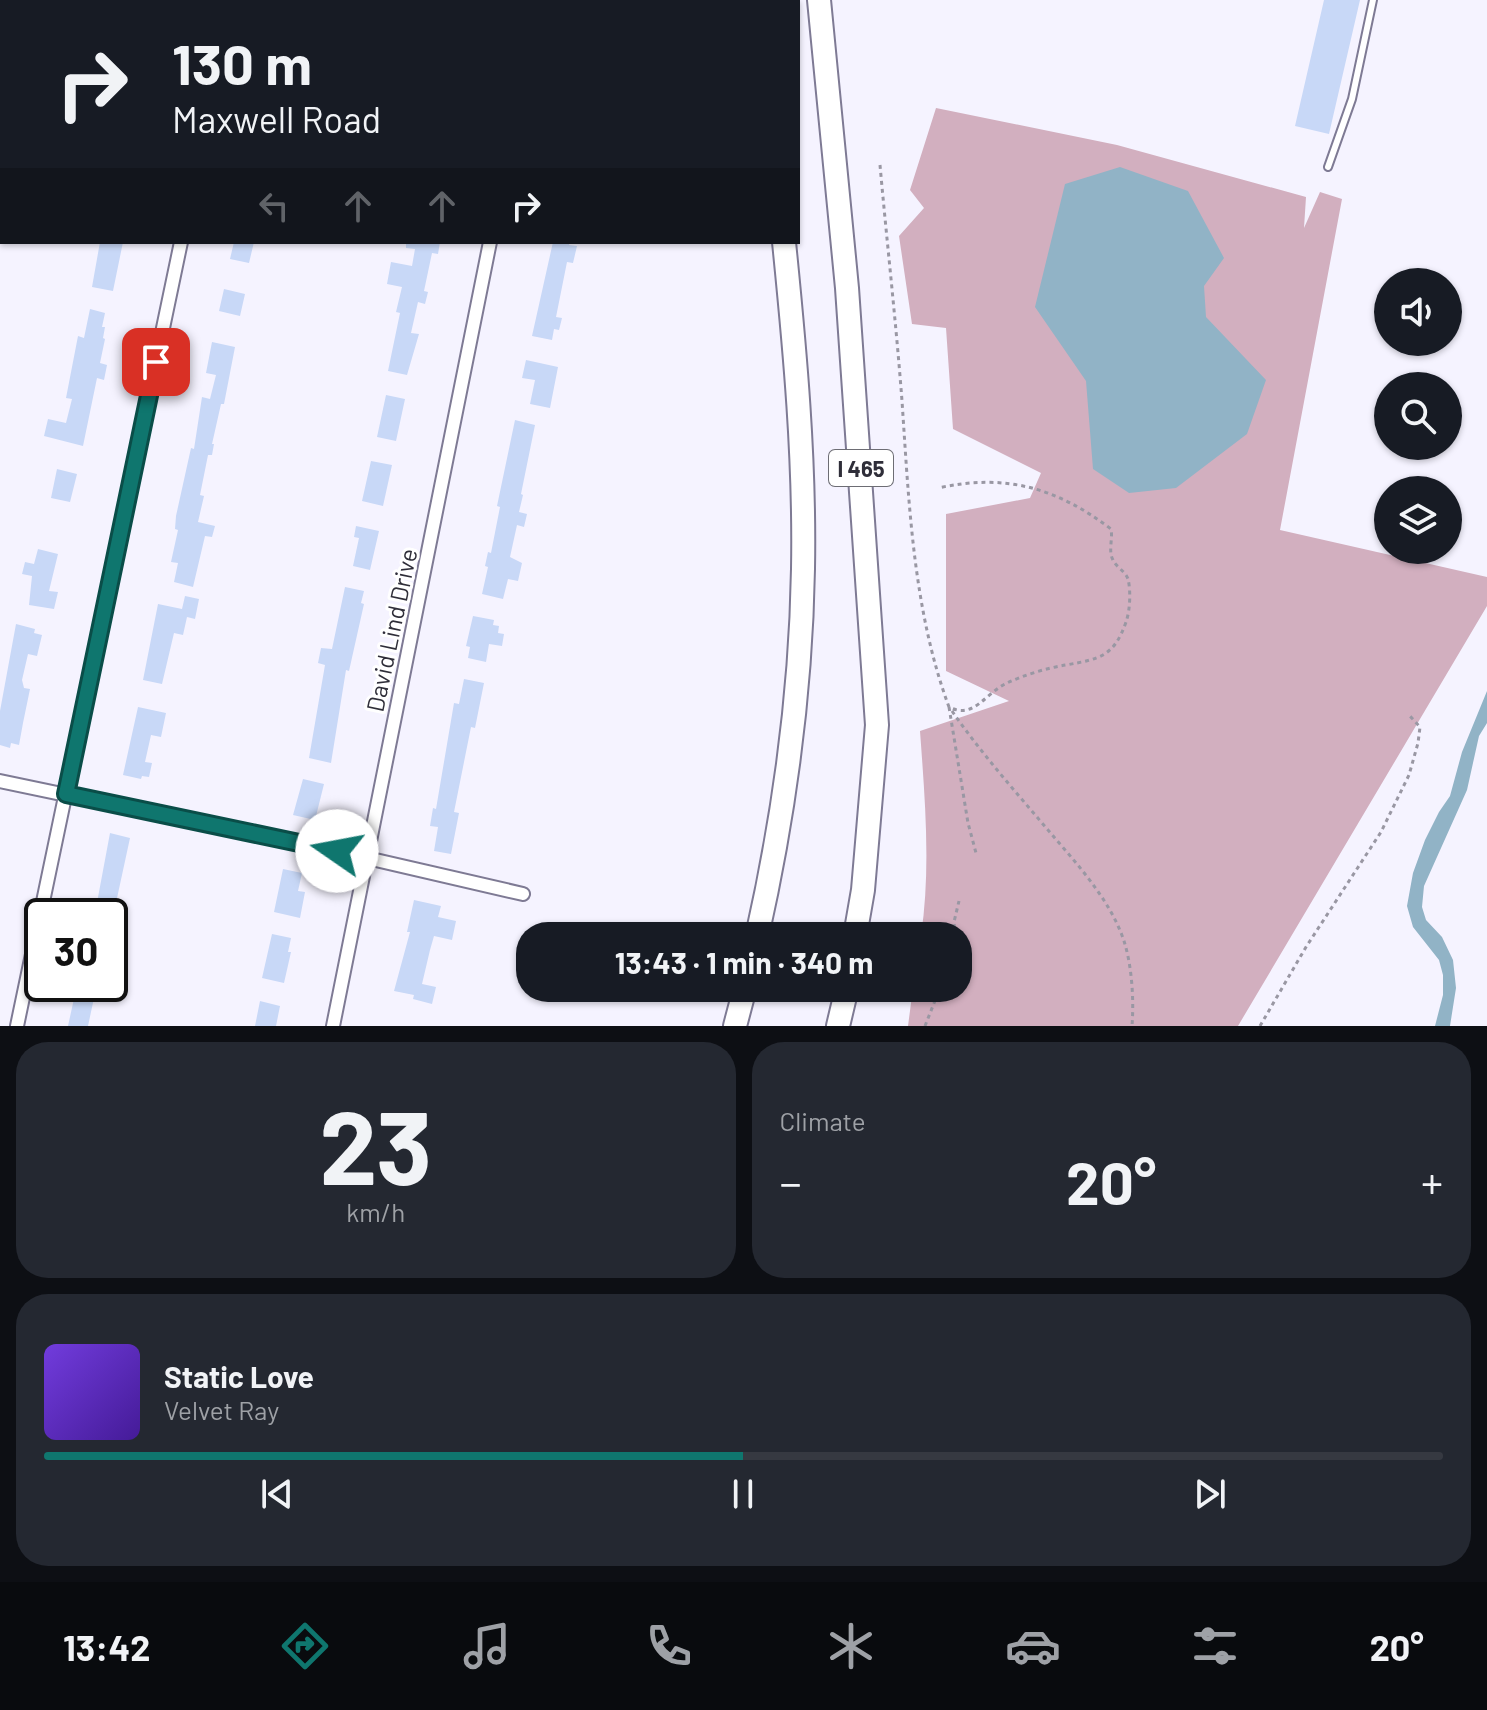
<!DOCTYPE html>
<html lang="en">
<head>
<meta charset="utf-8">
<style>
	:root { --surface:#171b24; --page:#242831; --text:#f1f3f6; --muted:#9ea1a6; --line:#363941; --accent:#0f766e }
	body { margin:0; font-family:Barlow,sans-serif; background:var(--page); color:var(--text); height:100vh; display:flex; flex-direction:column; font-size:30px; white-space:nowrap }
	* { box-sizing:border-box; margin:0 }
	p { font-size:26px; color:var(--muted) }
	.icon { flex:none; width:44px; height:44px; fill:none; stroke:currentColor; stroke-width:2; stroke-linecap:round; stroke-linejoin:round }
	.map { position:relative; height:1026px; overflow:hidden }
	.panel { display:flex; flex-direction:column; gap:16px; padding:16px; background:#0d0f14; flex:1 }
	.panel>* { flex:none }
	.guide { position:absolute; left:0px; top:0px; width:800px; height:244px; box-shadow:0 2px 6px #0004; background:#171b24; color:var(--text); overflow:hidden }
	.controls { position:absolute; left:1374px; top:268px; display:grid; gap:16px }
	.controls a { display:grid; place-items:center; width:88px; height:88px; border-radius:50%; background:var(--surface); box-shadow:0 2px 6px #0004; font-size:40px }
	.speed { position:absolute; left:24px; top:898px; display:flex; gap:16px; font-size:40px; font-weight:700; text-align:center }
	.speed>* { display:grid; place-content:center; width:104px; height:104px; border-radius:50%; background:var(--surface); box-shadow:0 2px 6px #0004; line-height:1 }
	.speed .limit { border:4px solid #111; border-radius:12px; background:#fff; color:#111 }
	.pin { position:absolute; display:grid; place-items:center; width:68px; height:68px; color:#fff; margin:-34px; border-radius:16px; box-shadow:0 4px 12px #0006 }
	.me { position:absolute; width:88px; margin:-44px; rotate:282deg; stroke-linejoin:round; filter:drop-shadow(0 0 6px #0008) }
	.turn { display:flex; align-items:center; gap:28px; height:168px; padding:0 40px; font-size:36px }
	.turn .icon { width:104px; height:104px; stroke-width:2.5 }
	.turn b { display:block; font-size:56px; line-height:68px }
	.lanes { display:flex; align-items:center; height:76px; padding:0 40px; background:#0003; justify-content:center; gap:40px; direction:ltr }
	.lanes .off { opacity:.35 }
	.big { font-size:60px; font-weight:700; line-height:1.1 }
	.panel .tile { flex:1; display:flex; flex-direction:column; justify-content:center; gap:12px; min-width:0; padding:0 28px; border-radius:32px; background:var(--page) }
	.panel .dial { align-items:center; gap:0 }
	.dial b { font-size:104px; line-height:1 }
	.song { display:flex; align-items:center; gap:24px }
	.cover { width:96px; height:96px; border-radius:12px; background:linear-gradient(135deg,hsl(260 70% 55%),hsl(260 70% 35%)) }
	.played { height:8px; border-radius:4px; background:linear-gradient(90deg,var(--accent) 50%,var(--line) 50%) }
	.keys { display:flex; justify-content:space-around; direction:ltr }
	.heat { display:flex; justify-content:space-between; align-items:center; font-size:44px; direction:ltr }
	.panel .tiles { flex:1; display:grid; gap:16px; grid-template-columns:1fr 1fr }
	.tile:last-child { grid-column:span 2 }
	.trip { position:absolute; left:516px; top:922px; width:456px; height:80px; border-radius:32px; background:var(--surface); box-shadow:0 2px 6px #0004; font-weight:700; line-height:80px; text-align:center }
	.dock { display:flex; height:128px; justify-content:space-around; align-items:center; background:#090b0e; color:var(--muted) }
	.dock .icon { width:56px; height:56px }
	.dock .selected { color:var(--accent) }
	.dock b { font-size:36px; color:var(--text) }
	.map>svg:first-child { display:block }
</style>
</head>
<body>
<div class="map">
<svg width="1487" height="1026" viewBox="0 0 1487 1026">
	<rect width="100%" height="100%" fill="#f5f3ff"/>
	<!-- forest -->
	<path fill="#d2afbf" d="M936,108L1117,145L1306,197L1304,228L1320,192L1342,199L1280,530L1487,577V606L1238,1026H908L913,988H958V936H921C931,868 925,800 920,731L1009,701L946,671V514L1030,498L1041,473L953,429L946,328L912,324L899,236L924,208L910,190Z"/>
	<!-- water -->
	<path fill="#91b3c6" d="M1120,167L1188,191L1224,258L1204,286L1206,317L1266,380L1247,434L1176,488L1129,493L1093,469L1086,381L1035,307L1065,184Z
		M1487,691V723L1479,736L1467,790L1424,886L1422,907L1426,920L1442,937L1453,960L1456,988L1450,1026H1435L1443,995V975L1439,960L1413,927L1407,906L1413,873L1425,840L1439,812L1450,796L1462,752Z"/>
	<!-- building -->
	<path fill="#c8d8f7" d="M1324,0H1360L1329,134L1295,126Z
		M100,242H123L113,291L92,287Z
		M234,242H254L249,263L230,259Z
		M406,242H440L438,254L432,253L424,291L428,292L425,304L418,302L411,333L419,334L407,375L388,371L400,313L396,312L402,287L387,284L391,262L412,266L415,249L406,248Z
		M553,242H570L569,245L577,246L573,263L567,262L556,317L562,318L559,330L554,329L552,340L532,336Z
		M224,289L245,294L240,316L219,311Z
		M90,309L105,313L102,327H105L103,338L105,339L100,363L107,365L104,380L97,378L83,446L44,436L48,419L66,423L72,399L66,398L78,336L84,338Z
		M212,342L235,347L224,404H221L212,444H214L212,455H208L200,495L204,496L198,522L215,526L212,537L205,536L193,587L174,582L178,563L171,562L178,530L175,529L176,516L191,448L194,449L202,397L210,399L216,375L206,373Z
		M526,360L558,367L550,408L530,404L535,380L522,378Z
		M386,395L405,399L396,441L377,437Z
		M515,420L535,425L521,494L523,495L519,512L527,514L524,527L517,525L510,557L522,563L518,581L508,579L503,599L482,594L488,567L485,566L488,552L491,553L500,507L497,506Z
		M371,461L392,465L383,506L362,501Z
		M57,469L77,474L70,502L51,498Z
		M356,526L379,531L370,570L353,566L359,538L354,537Z
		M38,549L58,554L49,591L58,592L54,609L29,605L32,576L22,574L25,562L34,564Z
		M345,587L364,591L361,603L364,604L349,671L346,670L331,763L309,758L325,665L318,663L321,648L332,649Z
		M185,596L199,599L195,619L187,617L183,635L174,633L162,684L143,680L158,604L182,609Z
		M473,616L494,620L493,625L499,626L498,633L504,634L502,646L489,644L486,662L468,658L470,647L466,646Z
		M16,624L35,629L34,633L42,635L37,656L28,654L22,680L24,688L30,689L23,723L19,745L11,743L10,748L0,745V711Z
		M464,679L484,683L475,728L471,727L454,812L459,813L451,854L434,851L438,827L430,826L433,808L436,809L454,703L459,704Z
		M138,707L166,713L161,737L151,735L145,762L152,763L149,777L142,776L141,779L123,775Z
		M303,779L324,784L315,820L293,815Z
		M110,833L130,838L114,912L96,908Z
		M283,869L302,873L298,891L305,892L300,918L274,912Z
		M414,900L441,906L438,917L456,921L452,940L434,936L430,950L422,984L436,987L432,1004L413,999L414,995L394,991L410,932H407Z
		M272,934L291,938L288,952H291L284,983L262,978Z
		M75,994L94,998L88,1026H68Z
		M260,1001L280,1006L276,1026H255Z"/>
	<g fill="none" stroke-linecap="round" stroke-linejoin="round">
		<defs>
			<path id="lane" d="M549,2L550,0
				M1328,167L1352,99L1373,0"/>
			<path id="street" d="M231,2L232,0
				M0,781L367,858L523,894
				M17,1026L181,242
				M333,1026L490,242"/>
			<path id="highway" d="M760,0V2
				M819,0L847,288L877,725L863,890L855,936
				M757,936C784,816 801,692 803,569C805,459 795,351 784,242
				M735,1026L745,988
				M838,1026L847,988"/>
		</defs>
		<!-- lane casing -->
		<use href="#lane" stroke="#7e7a94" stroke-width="10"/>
		<!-- street casing -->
		<use href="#street" stroke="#7e7a94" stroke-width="16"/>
		<!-- highway casing -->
		<use href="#highway" stroke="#7e7a94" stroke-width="26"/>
		<!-- path -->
		<path stroke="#9997a3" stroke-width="3" stroke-dasharray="4 4" stroke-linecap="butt" d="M880,165C887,243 896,322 902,401C909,503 913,610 949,707C974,720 985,693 1007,683C1024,675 1047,668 1066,665C1099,659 1114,657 1126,622C1130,611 1131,591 1128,579C1125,571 1116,567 1113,560C1108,551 1113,539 1111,529C1057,488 1006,473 938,488
			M949,707L968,823L976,853
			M952,711C981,753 1015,791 1048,830C1076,863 1110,899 1124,941C1132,966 1134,1000 1132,1026
			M955,936L954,922L959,901
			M925,1026L940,988
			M1260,1026L1306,947L1381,832L1409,775L1418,743L1420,727L1409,715"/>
		<!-- lane -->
		<use href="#lane" stroke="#fff" stroke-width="6"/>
		<!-- street -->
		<use href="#street" stroke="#fff" stroke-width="12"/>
		<!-- highway -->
		<use href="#highway" stroke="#fff" stroke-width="22"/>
	</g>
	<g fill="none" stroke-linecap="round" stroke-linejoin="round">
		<defs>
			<path id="route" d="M156,362L66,794L337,851"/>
		</defs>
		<!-- route casing -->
		<use href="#route" stroke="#0a4d48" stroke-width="20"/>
		<!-- route -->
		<use href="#route" stroke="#0f766e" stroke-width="14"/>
	</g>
	<g text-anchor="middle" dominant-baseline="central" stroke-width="6" stroke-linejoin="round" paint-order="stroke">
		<!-- shield labels -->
		<rect fill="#fff" stroke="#6d6d74" stroke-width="2" x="829" y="450" width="64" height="36" rx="6"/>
		<g font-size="22" font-weight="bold" fill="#2f2e39">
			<text x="861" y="468">I 465</text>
		</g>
		<!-- street labels -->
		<g font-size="24" fill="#2f2e39" stroke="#fff">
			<text transform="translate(391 630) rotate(-78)">David Lind Drive</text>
		</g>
	</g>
</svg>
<div class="controls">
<a><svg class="icon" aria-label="sound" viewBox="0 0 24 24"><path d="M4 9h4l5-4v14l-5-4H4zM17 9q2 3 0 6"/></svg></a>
<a><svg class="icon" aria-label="search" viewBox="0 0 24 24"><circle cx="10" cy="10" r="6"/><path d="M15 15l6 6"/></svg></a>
<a><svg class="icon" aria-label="layers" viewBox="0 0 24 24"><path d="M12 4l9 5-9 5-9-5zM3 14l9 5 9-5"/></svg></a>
</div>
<div class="speed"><div class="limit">30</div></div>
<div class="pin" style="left:156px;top:362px;background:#d93025"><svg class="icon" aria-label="arrive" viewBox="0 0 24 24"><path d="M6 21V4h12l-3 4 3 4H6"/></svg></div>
<svg class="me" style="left:337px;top:851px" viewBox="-20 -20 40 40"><circle r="19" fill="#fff"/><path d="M0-13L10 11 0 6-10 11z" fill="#0f766e"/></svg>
<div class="trip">13:43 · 1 min · 340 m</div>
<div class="guide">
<div class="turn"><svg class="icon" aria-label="right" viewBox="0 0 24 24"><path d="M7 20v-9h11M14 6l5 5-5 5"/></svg><div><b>130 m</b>Maxwell Road</div></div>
<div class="lanes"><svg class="icon off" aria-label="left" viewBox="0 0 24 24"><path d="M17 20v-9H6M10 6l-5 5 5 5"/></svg><svg class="icon off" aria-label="ahead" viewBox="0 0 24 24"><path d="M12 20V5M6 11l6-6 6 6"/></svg><svg class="icon off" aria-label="ahead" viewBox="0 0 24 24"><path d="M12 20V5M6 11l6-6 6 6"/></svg><svg class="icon" aria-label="right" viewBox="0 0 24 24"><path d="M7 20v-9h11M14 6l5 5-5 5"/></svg></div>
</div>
</div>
<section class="panel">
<div class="tiles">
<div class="tile dial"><b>23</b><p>km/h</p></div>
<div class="tile"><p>Climate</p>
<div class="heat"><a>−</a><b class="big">20°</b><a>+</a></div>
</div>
<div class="tile">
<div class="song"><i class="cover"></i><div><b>Static Love</b><p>Velvet Ray</p></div></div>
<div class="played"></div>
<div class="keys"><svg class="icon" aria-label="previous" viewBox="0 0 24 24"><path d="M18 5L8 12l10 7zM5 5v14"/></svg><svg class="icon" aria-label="pause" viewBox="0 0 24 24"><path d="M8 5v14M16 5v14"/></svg><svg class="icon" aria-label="next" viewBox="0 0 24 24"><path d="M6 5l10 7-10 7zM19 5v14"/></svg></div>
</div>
</div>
</section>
<nav class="dock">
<b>13:42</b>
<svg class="icon selected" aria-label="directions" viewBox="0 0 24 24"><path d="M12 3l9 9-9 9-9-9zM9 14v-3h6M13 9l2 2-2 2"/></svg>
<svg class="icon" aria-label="music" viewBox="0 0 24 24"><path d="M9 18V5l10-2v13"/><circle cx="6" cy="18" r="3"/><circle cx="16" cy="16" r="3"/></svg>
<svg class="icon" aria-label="phone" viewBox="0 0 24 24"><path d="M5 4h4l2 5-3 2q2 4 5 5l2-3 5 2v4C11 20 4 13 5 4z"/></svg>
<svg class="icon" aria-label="climate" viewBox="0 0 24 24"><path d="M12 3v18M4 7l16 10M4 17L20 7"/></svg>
<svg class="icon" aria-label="car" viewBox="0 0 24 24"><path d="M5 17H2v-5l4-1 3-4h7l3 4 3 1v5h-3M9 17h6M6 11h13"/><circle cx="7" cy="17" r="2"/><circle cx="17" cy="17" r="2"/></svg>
<svg class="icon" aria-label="filters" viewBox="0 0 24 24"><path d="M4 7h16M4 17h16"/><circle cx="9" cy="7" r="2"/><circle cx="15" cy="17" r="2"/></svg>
<b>20°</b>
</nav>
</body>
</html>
